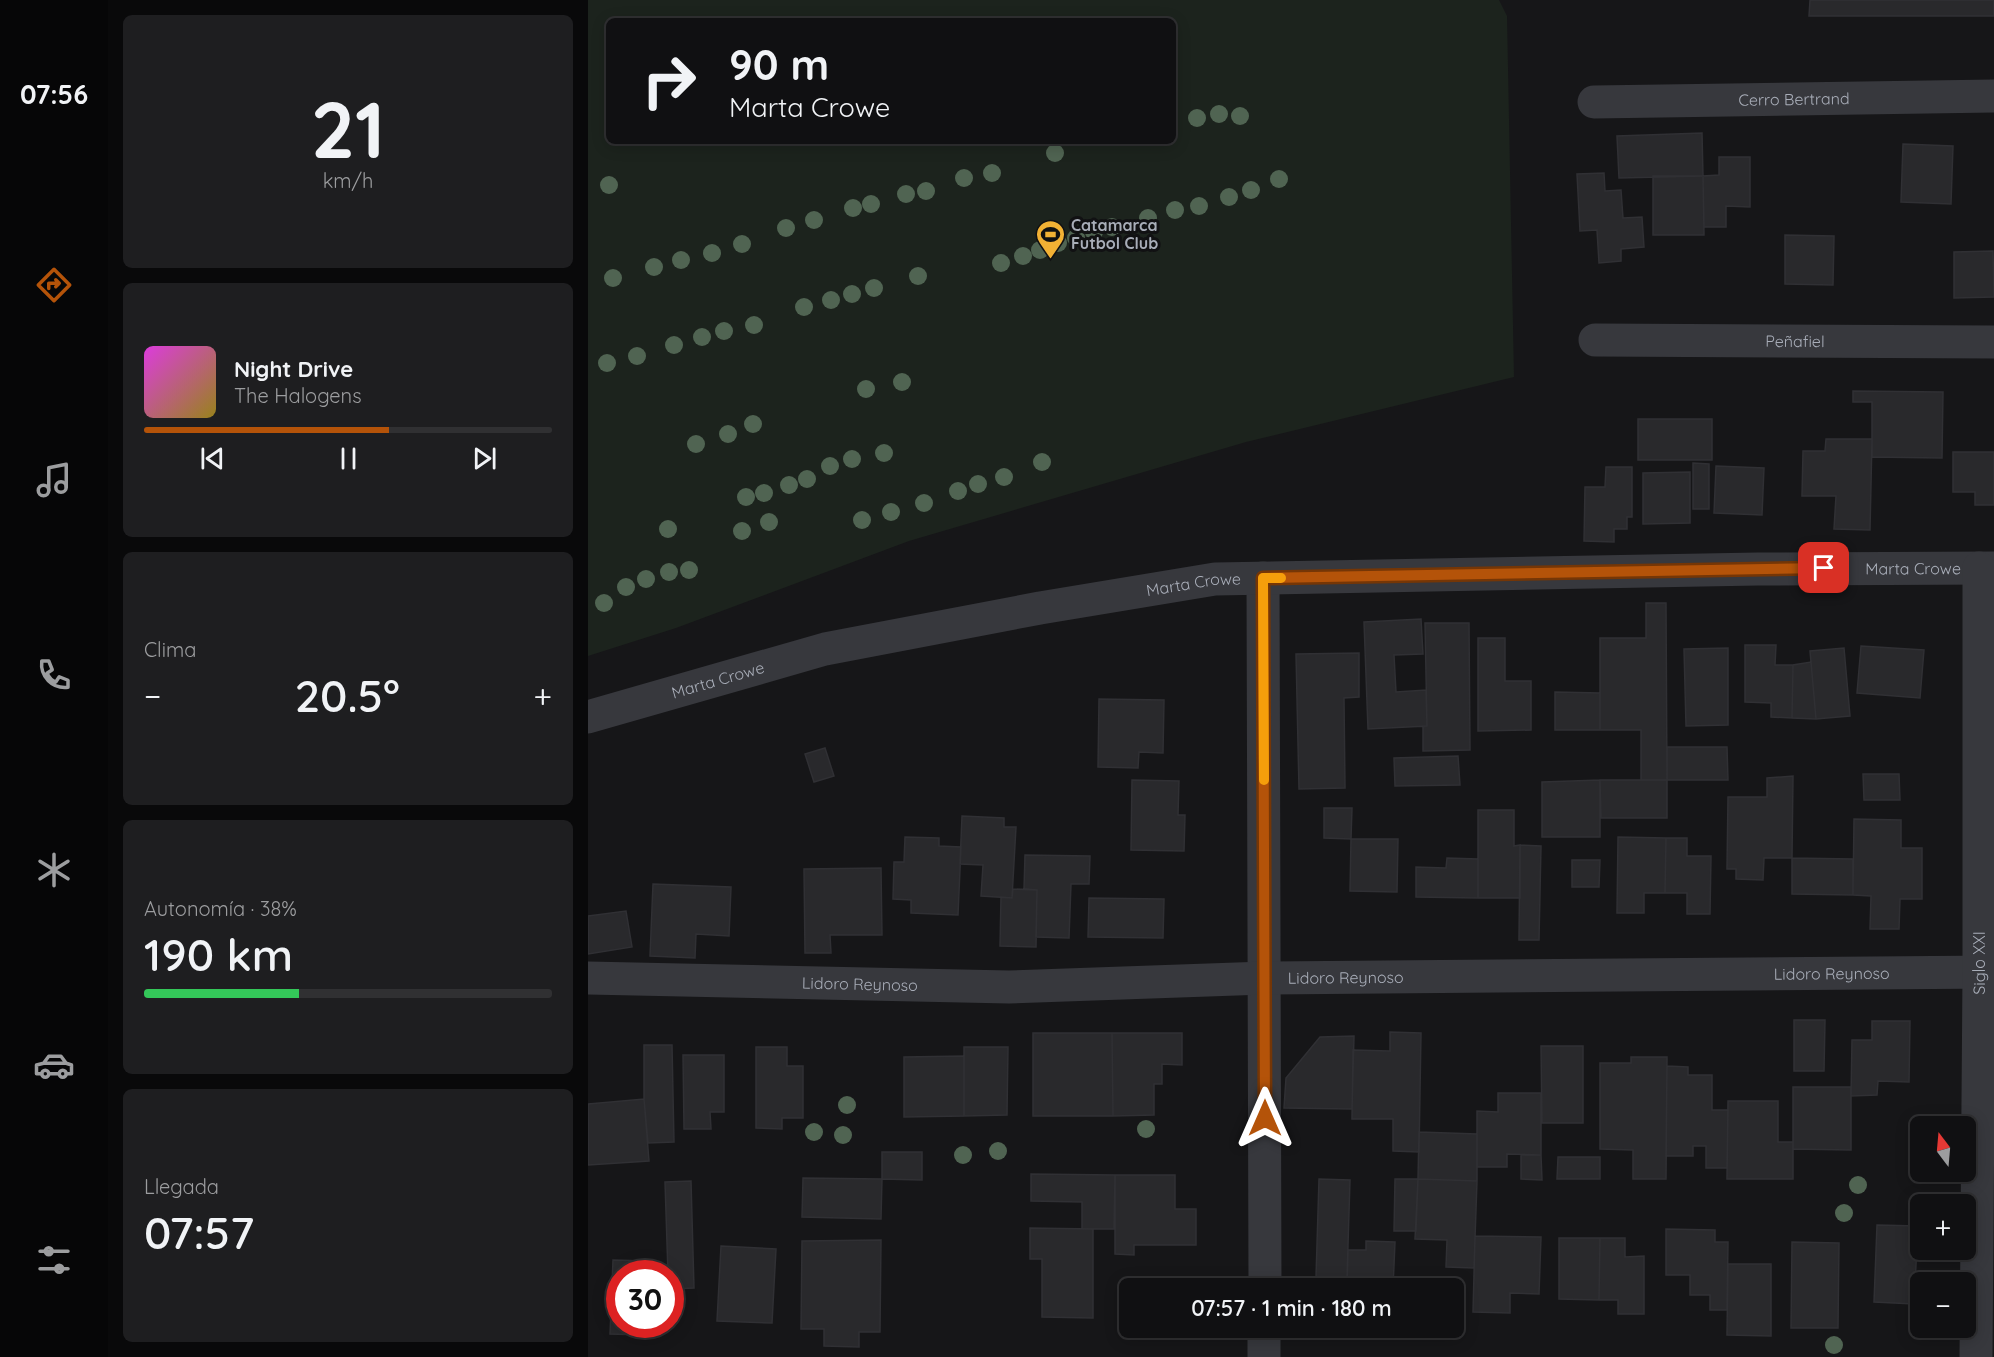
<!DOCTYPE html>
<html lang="es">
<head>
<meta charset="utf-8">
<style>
	:root { --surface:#101012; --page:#1e1e20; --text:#f1f3f6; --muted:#9c9d9f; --line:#303032; --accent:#b45309 }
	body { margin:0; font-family:Quicksand,sans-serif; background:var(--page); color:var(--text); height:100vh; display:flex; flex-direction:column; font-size:22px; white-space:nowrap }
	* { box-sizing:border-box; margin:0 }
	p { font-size:20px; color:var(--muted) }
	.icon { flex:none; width:33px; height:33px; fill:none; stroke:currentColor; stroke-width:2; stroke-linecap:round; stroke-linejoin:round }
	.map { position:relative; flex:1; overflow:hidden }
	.details { display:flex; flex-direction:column; gap:15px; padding:15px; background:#09090a; width:480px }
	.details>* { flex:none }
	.top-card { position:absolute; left:18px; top:18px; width:570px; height:126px; border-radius:9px; box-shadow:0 3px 15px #0003,0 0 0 2px var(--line); background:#101012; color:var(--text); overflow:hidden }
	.needle { width:39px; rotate:344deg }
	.tools { position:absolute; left:1322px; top:1116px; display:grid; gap:12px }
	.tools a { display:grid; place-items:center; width:66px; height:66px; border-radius:9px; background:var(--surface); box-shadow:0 3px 15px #0003,0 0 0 2px var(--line); font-size:30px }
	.speed { position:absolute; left:18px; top:1260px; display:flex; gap:12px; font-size:30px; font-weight:700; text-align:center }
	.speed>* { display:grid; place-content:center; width:78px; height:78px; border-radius:50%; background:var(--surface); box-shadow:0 3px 15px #0003,0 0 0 2px var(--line); line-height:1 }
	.speed .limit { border:9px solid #d22; background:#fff; color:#111 }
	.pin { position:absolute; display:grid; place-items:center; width:51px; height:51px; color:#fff; margin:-26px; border-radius:12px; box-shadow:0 3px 9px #0006 }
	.me { position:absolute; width:66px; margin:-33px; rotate:0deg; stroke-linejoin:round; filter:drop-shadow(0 0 4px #0008) }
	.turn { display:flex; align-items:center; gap:21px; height:126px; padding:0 24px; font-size:27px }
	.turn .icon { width:78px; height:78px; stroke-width:2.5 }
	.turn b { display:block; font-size:42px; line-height:51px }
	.big { font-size:45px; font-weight:600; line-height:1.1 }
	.details .tile { flex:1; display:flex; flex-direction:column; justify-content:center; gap:9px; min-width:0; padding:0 21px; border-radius:9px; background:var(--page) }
	.details .dial { align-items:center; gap:0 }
	.dial b { font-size:78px; line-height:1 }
	.song { display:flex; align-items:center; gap:18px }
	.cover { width:72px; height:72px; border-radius:9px; background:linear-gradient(135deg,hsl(300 70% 55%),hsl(50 70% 35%)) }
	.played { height:6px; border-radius:3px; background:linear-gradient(90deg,var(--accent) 60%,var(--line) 60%) }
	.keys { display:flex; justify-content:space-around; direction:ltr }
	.heat { display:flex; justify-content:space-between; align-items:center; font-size:33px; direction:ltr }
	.charge { height:9px; border-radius:4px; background:linear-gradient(90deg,#34c759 38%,var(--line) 0) }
	.trip { position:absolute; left:531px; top:1278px; width:345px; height:60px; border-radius:9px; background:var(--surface); box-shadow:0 3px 15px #0003,0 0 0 2px var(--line); font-weight:600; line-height:60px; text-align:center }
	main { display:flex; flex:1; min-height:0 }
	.dock { display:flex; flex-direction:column; width:108px; justify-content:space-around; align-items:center; background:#060607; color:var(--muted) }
	.dock .icon { width:42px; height:42px }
	.dock .on { color:var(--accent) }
	.dock b { font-size:27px; color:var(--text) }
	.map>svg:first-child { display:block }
</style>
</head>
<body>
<main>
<nav class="dock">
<b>07:56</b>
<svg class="icon on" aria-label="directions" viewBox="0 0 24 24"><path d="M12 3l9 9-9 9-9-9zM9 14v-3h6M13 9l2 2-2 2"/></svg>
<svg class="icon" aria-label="music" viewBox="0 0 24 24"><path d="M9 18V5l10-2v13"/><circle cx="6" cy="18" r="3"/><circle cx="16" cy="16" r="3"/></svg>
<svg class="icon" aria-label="phone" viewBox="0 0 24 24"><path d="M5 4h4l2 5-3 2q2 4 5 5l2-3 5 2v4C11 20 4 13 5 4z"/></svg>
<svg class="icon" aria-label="climate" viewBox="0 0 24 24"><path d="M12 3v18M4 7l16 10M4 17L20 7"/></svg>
<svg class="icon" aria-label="car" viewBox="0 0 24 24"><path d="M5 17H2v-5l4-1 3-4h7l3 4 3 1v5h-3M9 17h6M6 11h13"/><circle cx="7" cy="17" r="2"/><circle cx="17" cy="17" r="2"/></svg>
<svg class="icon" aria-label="filters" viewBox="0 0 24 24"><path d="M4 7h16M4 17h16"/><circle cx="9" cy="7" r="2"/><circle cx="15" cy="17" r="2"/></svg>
</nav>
<section class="details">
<div class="tile dial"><b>21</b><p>km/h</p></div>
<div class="tile">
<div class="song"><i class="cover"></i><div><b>Night Drive</b><p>The Halogens</p></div></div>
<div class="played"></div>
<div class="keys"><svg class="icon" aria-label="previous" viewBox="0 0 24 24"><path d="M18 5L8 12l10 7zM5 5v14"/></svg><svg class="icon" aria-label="pause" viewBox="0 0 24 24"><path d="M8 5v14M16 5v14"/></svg><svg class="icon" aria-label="next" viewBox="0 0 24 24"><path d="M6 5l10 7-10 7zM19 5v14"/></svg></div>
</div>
<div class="tile"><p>Clima</p>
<div class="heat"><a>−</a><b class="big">20.5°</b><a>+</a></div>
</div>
<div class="tile"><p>Autonomía · 38%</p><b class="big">190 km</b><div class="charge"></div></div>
<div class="tile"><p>Llegada</p><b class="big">07:57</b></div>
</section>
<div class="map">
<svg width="1406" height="1357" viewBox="0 0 1406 1357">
	<rect width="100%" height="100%" fill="#161618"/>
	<!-- green -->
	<path fill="#1c231d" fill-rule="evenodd" d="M0,0H911L919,16L926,377L658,442L321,541L88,628L0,656ZM21,21H585V141H21Z"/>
	<!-- building -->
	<path fill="#29292c" stroke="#303034" stroke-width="1.5" d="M1222,0H1406V16H1221Z
		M1114,133L1115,176L1031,178L1029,136Z
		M1315,144L1365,146L1363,204L1313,202Z
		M1131,157H1162V207L1138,206V227H1116L1115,176L1131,175Z
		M1016,173L1017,191L1033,190L1035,218L1054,217L1056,247L1033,249V261L1011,263L1009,230L992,231L989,174Z
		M1065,176H1115L1116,235H1065Z
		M1197,235L1246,236L1245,285L1197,284Z
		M1405,251L1406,297L1366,298V252Z
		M1265,391L1355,392L1354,458L1284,457V402H1265Z
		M1050,419H1124V460H1050Z
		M1238,439H1284L1282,530L1246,529L1248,496H1214L1215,451H1237Z
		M1365,452H1406V505H1387V492H1365Z
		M1105,463L1121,464V509H1105Z
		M1128,466L1176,468L1174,515L1126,513Z
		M1018,467H1044V517H1039V529H1026V542L996,541L997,487H1017Z
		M1102,472V523L1055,524V473Z
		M1058,603H1078L1079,780H1053V730H1012V638H1058Z
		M833,619L835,654L806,655L808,692L838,690L839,726L780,729L776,622Z
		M837,623H881L882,750L835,751V727L839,726Z
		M890,638H917V681H943V730L890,731Z
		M1157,645H1188L1187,665H1205L1204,718L1183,717V703L1157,702Z
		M1273,646L1336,650L1332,698L1269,693Z
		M1140,648V725L1098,726L1096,649Z
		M1256,648L1262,716L1228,719L1222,651Z
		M771,653V697L756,698L757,788L711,789L708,654Z
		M1223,662L1228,719L1204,718L1205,665Z
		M967,692L1012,693V730H967Z
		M511,699L576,700L575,753L551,752L550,768L510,767Z
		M1079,747H1139L1140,780H1079Z
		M237,748L246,776L226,782L217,754Z
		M870,756L872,785L807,786L806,758Z
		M1275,774H1311L1312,800H1276Z
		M1205,776L1204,858H1176L1175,880L1148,879V869H1139L1140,797H1179V778Z
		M544,780L591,781L590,815H597L596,851L543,850Z
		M1012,780V837H954V782Z
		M1012,780H1079V818H1013Z
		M736,808H764L763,839L736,838Z
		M890,810H926V846L932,845V898H890Z
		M374,816L416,818V827H428L424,898L393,896L395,865L372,864Z
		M1266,819L1313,820V848H1334V899H1312L1311,929H1282L1283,896L1265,895Z
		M317,837L351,838V846L373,847L370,915L323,913V900L305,899L306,862H316Z
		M1030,837L1078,838L1077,893H1056V913H1029Z
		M1078,838H1099V856H1123L1122,914H1099V893H1077Z
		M763,839H810L809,892L762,891Z
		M932,845L953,846L951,940H931Z
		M437,855L502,856L501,884H483L481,938L448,937L449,890L436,889Z
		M859,858L890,859V898L828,897V867L858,868Z
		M1204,858L1265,859V895L1204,894Z
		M984,860H1012L1011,887H984Z
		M293,868L294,935H242L243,953H217L216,869Z
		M65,884L143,887L141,936L108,934L107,958L62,956Z
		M425,889L449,890L448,947L412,946L413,897L424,898Z
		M501,898L576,899L575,938L500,937Z
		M38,911L44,947L0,954V916Z
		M1206,1020H1237L1236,1071H1206Z
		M1284,1021H1322L1321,1082L1290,1081L1289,1095L1263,1096L1264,1040H1284Z
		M802,1032L833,1033L831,1152L805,1151V1119H764L765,1050L802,1051Z
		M445,1033H524L525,1116H445Z
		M524,1033H594V1065L574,1064V1084H566V1115L525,1116Z
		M766,1036L764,1109L696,1108L698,1078L732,1037Z
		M56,1045H84L86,1142L60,1143L56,1099Z
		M953,1046H995V1123H954Z
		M168,1047H199V1066H215V1118H194V1129L168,1128Z
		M376,1047H420L419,1115L376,1116Z
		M95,1055H136V1112H122L123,1129H96Z
		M376,1056V1116L316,1117V1057Z
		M1043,1057H1079L1078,1179H1045V1150L1012,1149V1063H1043Z
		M1079,1066L1100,1067V1075H1124V1110H1140L1139,1168H1118V1146H1105V1156H1078Z
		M1205,1087H1263V1150L1205,1149Z
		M910,1093H953V1155L919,1154V1167H889V1111L910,1112Z
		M56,1099L61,1161L0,1165V1104Z
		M1140,1101H1190V1142H1205V1179H1139Z
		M831,1132L889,1134V1181L830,1179Z
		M294,1152H334V1180L294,1179Z
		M933,1155H953L954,1180L933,1179Z
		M970,1157H1012V1179H969Z
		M443,1174L527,1175L526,1229H494V1202L443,1201Z
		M527,1175H587V1209H608V1245H546V1255L527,1254Z
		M215,1178L294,1179L293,1219L214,1217Z
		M731,1179L762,1180L759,1278L728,1277Z
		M807,1179H830L828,1231H806Z
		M830,1179L889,1181L886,1268L858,1267L859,1240L827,1239Z
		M103,1181L106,1288L82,1289V1274H80L77,1182Z
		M1289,1225L1330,1226L1326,1304L1286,1302Z
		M442,1228L505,1229V1318L454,1317V1259H442Z
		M1078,1229L1127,1230V1242H1140L1139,1310H1122V1295H1102V1275H1078Z
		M887,1236L953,1237L951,1294L922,1293V1313L885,1312Z
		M971,1238H1012L1011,1300L971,1299Z
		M1012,1238H1037V1257L1056,1256V1314H1030V1300H1011Z
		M293,1240L292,1332H271V1347L236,1346V1329H213L214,1241Z
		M778,1241L807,1242L805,1288H759L760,1250H778Z
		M1204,1242L1251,1243L1250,1328H1203Z
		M133,1246L188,1249L184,1323L129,1321Z
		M25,1260L59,1261L58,1274H32V1324H56V1335L22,1334Z
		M1140,1264H1183V1336L1139,1335Z"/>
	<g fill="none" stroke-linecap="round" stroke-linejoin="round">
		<!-- minor -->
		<g stroke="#37383d" stroke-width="33">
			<path id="s1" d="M1006,102L1406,96"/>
			<path id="s2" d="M1007,340L1406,342"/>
			<path d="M675,578L677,1288"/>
			<path id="s3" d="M0,717L237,649L452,608L627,579L1170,569L1406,568"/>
			<path id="s4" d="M0,978L421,987L677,978L1406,972"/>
			<path d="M676,1357V1328"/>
			<path id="s5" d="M1388,1357L1391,972V568"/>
		</g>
	</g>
	<!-- trees -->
	<g fill="#506452">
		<circle cx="631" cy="114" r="9"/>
		<circle cx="652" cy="116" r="9"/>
		<circle cx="609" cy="118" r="9"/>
		<circle cx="467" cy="153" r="9"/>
		<circle cx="404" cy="173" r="9"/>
		<circle cx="376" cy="178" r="9"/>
		<circle cx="691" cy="179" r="9"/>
		<circle cx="21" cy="185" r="9"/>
		<circle cx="663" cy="190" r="9"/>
		<circle cx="338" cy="191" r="9"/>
		<circle cx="318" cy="194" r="9"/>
		<circle cx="641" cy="197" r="9"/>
		<circle cx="283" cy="204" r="9"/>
		<circle cx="611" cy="206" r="9"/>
		<circle cx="265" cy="208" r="9"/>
		<circle cx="587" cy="210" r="9"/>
		<circle cx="560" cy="218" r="9"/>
		<circle cx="226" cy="220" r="9"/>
		<circle cx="524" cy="227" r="9"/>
		<circle cx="198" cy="228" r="9"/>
		<circle cx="506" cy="232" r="9"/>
		<circle cx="488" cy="238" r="9"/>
		<circle cx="470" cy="243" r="9"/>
		<circle cx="154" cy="244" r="9"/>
		<circle cx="452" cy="250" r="9"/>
		<circle cx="124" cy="253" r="9"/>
		<circle cx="435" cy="256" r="9"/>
		<circle cx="93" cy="260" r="9"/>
		<circle cx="413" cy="263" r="9"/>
		<circle cx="66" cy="267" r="9"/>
		<circle cx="330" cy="276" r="9"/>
		<circle cx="25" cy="278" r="9"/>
		<circle cx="286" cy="288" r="9"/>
		<circle cx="264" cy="294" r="9"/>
		<circle cx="243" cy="300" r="9"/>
		<circle cx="216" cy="307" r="9"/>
		<circle cx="166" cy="325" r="9"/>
		<circle cx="136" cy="331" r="9"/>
		<circle cx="114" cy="337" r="9"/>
		<circle cx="86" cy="345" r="9"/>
		<circle cx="49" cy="356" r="9"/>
		<circle cx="19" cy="363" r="9"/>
		<circle cx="314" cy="382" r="9"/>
		<circle cx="278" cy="389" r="9"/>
		<circle cx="165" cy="424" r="9"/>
		<circle cx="140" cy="434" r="9"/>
		<circle cx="108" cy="444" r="9"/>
		<circle cx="296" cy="453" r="9"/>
		<circle cx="264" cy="459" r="9"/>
		<circle cx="454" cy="462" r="9"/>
		<circle cx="242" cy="466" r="9"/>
		<circle cx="416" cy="477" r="9"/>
		<circle cx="219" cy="479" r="9"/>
		<circle cx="390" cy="484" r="9"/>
		<circle cx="201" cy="485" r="9"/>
		<circle cx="370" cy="491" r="9"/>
		<circle cx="176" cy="493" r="9"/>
		<circle cx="158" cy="497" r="9"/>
		<circle cx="336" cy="503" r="9"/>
		<circle cx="303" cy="512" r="9"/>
		<circle cx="274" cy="520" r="9"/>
		<circle cx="181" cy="522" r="9"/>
		<circle cx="80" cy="529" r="9"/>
		<circle cx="154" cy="531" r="9"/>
		<circle cx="101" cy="570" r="9"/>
		<circle cx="81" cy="572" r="9"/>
		<circle cx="58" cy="579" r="9"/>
		<circle cx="38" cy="587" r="9"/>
		<circle cx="16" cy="603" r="9"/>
		<circle cx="259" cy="1105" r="9"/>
		<circle cx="558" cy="1129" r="9"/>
		<circle cx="226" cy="1132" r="9"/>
		<circle cx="255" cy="1135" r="9"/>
		<circle cx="410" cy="1151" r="9"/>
		<circle cx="375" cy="1155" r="9"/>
		<circle cx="1270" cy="1185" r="9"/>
		<circle cx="1256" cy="1213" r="9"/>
		<circle cx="1246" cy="1345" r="9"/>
	</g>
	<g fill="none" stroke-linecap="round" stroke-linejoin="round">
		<defs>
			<path id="route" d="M677,1118L675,578L1236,568"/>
		</defs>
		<!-- route casing -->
		<use href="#route" stroke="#753606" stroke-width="15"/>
		<!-- route -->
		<use href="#route" stroke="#b45309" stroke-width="10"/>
		<!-- slow -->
		<path stroke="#f59e0b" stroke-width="10" d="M676,780L675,578H693"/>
	</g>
	<!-- icons -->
	<defs>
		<symbol id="stadium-pin" viewBox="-11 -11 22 30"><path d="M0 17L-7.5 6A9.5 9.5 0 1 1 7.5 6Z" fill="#f2b134" stroke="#111113"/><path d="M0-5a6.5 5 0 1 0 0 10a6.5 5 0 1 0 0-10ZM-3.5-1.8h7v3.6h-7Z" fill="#111"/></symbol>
	</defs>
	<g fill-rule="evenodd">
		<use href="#stadium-pin" x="446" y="218" width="33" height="45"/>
	</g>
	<g text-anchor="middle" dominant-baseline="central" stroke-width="6" stroke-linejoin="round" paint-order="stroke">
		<!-- street labels -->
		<g font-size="16" fill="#a8adb8" stroke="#111113">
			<text stroke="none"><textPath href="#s1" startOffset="200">Cerro Bertrand</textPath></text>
			<text stroke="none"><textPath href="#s2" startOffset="200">Peñafiel</textPath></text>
			<text stroke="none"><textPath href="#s3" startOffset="1341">Marta Crowe</textPath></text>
			<text stroke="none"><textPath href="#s3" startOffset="621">Marta Crowe</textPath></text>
			<text stroke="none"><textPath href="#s3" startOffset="135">Marta Crowe</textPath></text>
			<text stroke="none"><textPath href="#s5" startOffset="394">Siglo XXI</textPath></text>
			<text stroke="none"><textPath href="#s4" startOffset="1244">Lidoro Reynoso</textPath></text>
			<text stroke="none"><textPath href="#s4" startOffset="758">Lidoro Reynoso</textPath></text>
			<text stroke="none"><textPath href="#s4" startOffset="272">Lidoro Reynoso</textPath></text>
		</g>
		<!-- poi labels -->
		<g font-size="16" font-weight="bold" fill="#a8adb8" stroke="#111113" text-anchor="start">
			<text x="483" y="225">Catamarca<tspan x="483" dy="18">Futbol Club</tspan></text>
		</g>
	</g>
</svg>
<div class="tools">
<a><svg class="needle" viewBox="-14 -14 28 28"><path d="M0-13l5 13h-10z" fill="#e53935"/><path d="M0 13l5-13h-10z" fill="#9c9d9f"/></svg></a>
<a>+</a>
<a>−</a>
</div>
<div class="speed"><div class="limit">30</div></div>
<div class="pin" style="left:1236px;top:568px;background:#d93025"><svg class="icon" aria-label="arrive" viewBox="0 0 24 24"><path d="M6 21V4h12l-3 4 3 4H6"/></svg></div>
<svg class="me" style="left:677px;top:1118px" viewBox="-20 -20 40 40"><path d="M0-17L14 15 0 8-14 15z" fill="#b45309" stroke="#fff" stroke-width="4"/></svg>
<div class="trip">07:57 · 1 min · 180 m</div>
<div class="top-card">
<div class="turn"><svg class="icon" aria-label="right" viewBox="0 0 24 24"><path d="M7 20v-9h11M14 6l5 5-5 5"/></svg><div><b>90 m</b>Marta Crowe</div></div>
</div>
</div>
</main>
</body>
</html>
